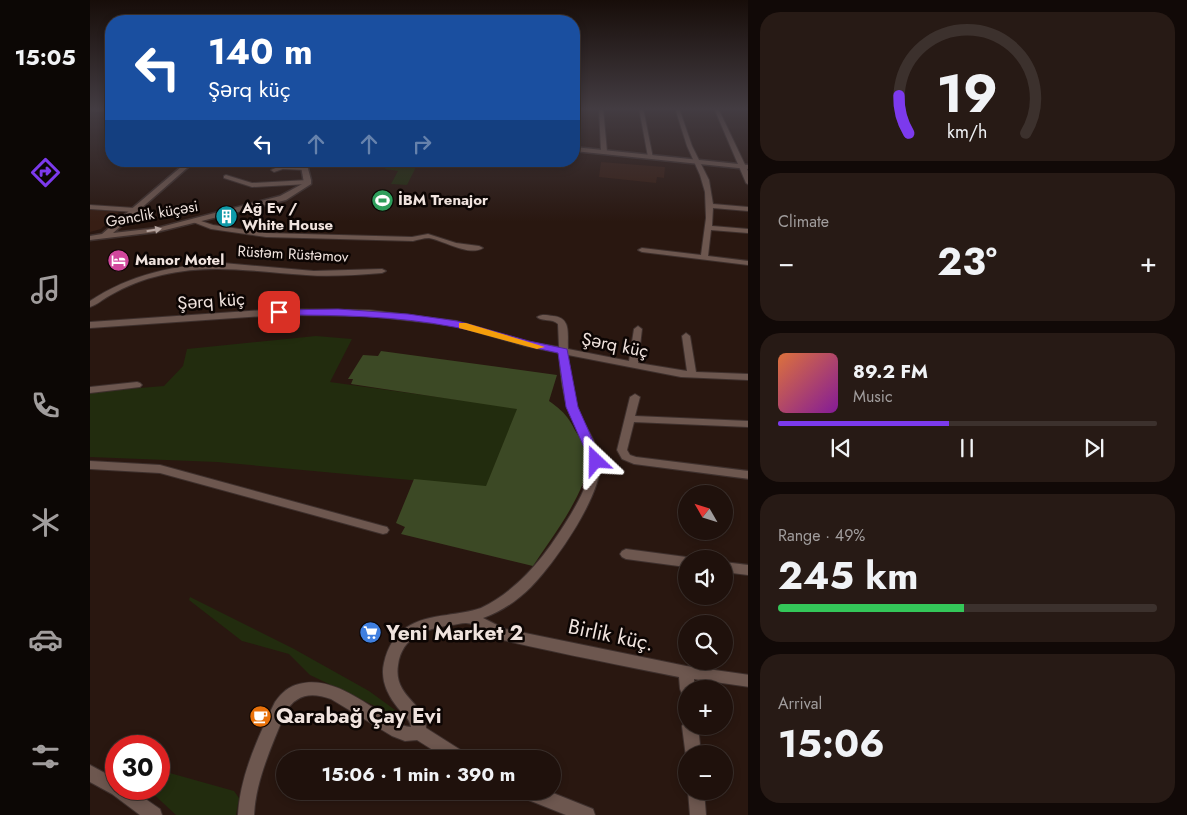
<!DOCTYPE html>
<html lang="en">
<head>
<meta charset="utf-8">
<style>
	:root { --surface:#1f110c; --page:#271a15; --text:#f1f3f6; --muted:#a19d9d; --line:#3c312d; --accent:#7c3aed }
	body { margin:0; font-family:Jost,sans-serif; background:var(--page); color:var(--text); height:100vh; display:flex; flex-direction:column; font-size:19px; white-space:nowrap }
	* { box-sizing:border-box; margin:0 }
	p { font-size:16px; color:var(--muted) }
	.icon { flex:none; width:28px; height:28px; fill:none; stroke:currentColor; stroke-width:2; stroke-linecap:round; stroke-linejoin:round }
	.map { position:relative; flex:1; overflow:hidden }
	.details { display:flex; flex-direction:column; gap:12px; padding:12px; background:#110907; width:439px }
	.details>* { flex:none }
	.top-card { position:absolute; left:15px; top:15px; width:475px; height:152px; border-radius:20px; box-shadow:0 2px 8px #0003,0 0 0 1px var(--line); background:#1a4fa0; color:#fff; overflow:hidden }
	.needle { width:32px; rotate:309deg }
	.tools { position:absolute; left:588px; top:485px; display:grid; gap:10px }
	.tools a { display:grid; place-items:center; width:55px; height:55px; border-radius:50%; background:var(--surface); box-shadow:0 2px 8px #0003,0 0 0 1px var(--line); font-size:25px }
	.speed { position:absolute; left:15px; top:735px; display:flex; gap:10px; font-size:25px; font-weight:700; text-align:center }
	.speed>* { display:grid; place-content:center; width:65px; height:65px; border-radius:50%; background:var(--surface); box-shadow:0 2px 8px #0003,0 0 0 1px var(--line); line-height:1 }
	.speed .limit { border:8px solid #d22; background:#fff; color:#111 }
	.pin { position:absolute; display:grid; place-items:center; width:42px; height:42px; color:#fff; margin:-21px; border-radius:10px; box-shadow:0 2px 8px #0006 }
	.me { position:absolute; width:55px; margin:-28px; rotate:337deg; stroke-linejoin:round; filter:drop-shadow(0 0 4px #0008) }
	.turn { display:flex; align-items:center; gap:18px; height:105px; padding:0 20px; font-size:22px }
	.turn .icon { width:65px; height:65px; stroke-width:2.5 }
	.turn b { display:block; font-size:35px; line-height:42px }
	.lanes { display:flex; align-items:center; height:48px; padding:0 20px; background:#0003; justify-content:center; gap:25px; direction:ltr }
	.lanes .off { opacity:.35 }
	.big { font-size:38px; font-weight:700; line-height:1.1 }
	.details .tile { flex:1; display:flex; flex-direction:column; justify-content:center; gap:8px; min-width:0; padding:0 18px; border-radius:20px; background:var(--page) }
	.details .dial { align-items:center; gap:0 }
	.dial svg { height:130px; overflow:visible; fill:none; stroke:var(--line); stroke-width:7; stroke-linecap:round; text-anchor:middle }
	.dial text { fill:var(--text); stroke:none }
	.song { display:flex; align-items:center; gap:15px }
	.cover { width:60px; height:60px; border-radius:8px; background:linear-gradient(135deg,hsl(20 70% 55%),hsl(290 70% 35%)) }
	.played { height:5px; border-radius:2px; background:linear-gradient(90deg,var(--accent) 45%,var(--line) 45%) }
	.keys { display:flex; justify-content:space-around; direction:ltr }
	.heat { display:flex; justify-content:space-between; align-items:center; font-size:28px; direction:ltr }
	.charge { height:8px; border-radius:4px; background:linear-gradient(90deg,#34c759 49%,var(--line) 0) }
	.trip { position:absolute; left:186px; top:750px; width:285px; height:50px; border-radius:25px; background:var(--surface); box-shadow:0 2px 8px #0003,0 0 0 1px var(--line); font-weight:700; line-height:50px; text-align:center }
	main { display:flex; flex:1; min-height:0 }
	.dock { display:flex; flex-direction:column; width:90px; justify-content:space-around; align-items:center; background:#0c0705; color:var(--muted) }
	.dock .icon { width:35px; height:35px }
	.dock .selected { color:var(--accent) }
	.dock b { font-size:22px; color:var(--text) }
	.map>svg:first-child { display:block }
</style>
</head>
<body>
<main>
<nav class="dock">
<b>15:05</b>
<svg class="icon selected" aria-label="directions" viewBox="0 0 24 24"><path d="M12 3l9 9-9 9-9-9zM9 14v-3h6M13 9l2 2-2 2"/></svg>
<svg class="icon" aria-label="music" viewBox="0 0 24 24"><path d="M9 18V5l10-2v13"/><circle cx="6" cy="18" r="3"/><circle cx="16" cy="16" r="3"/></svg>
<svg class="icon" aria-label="phone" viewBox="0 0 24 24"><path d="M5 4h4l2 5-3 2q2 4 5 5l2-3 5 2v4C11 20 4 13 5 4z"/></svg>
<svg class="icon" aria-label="climate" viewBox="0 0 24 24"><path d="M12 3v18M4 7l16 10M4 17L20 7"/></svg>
<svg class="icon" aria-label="car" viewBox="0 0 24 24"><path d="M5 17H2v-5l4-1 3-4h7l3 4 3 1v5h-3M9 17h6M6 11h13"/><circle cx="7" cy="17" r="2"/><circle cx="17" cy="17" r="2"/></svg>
<svg class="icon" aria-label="filters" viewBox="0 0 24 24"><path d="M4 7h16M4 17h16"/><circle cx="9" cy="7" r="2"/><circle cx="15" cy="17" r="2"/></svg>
</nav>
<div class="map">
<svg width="659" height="815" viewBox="0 0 659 815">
	<rect width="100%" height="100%" fill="#291710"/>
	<!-- built -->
	<path fill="#371e14" d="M511,162L575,167L574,178L567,177L566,183L509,177Z
		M0,209L29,212L11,229L0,232Z"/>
	<!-- green -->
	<path fill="#222c0e" d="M299,161H329L317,185L301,184L308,171L295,169Z
		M226,336L262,339L240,382L428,408L396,487L127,462L0,457V392L74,386L93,366L97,349Z
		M100,597L204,649L279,691L312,715V719L220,675L199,654L152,641L99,600Z
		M69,770L144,791L149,798L146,815H86L58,789H69Z"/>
	<!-- forest -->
	<path fill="#3c4925" d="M291,351L467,375L459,401C473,411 478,416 486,432C490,438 495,446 497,453C505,483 459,541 443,566L311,534L315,527L306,523L324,479L396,486L427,409L261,384L263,379H258L273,355L288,356Z"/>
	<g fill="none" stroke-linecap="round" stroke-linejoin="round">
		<defs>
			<path id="minor" d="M509,108H513L517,152L514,154L511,152Z
				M549,108H553L563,158L558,157Z
				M585,108H589L602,146L619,180L623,204L659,207V211L623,208L622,226L659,229V233L621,230L618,256L659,261V265L552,252L548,250L552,248L611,255L616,218L615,192L610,175L597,146Z
				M624,108H628L658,171L659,185L656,183Z
				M192,165L215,166L218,168L215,170L193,169L184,172L181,170Z
				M136,175L162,183L218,180L221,182L218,184L162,187L134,178V176Z
				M0,205L45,208L48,210L45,212L0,209Z
				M105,219L123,225L176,233L322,237L338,234L366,243L389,246L393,248C379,257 353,240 339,238C333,238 328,240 323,241L176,237L121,229L103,222L102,221Z
				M133,263L224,271L292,269L296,271L292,273C267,275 241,277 216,275C166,272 122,263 72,275C54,279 36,286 19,296C13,299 7,305 0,307V301C40,274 85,265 133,263Z
				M189,309L279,310L367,321L439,342L469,347L468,324C462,318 452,322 447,317C452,314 456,315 463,316C482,318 477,334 478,349L539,361L544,329L548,326L552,329L548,363L597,371L592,336L596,333L600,336L606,372L659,374V380L591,377L478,355C480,375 482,395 490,414C496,429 508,443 510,459C515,492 464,564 441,587C428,600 411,612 393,618L415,629L596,666L659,675V687L604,679V689H596V695L592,694L590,689L589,677C531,665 471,654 413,640C402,637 386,623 376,623C371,623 365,625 361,625C336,629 312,636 308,665C303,697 336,703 336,728L377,754L379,759H357L327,740L315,741L302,736L241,699C221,692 206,694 195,713C182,746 166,779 164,815H148C150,776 168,737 185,702C191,693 199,686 209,684C239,676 269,699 293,714C302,720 310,726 321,727C320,719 313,714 308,708C298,696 290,680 294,663C302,628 325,619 357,615C368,613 380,612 391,608C432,588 458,552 481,514C489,500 498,485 499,469C501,446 485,429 478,409C472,391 470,372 469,353L435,346L366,326L279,316L189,315L0,328V322Z
				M47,382L50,383L52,385L50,387L0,393V387Z
				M545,394L550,397L545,416L659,421V427L544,422L537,450L540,455L546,457L659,471V479L544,464L532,459L527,450L540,397Z
				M0,461L70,465L293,526L297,527L299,530L297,533L293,534L70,473L0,469Z
				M536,549L596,557L601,559H596V567L536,559L532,557L530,554L532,551Z
				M634,562L659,565V575L634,572Z
				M596,720V726H608L611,754H596V757L592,726Z
				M0,765L26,779V789H41L70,809L72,815H50L22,794L0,782Z
				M429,791H458L503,809L505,815H476L431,797Z
				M598,791H614L616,815H600Z"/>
			<path id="tertiary" d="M0,108H21V111L0,110Z
				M484,147L659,165V169L484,151Z
				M98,161H105L23,233L67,228L190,196L214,183L210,161H216L221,180V184L196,200L67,232L0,240V236L12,234Z"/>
		</defs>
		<!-- minor casing -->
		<use href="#minor" stroke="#3e302d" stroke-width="2"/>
		<!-- tertiary casing -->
		<use href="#tertiary" stroke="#3e302d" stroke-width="3"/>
		<!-- minor -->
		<use href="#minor" fill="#6d574f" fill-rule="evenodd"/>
		<!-- tertiary -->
		<use href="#tertiary" fill="#6d574f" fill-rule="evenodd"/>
	</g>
	<!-- one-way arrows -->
	<defs><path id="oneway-solid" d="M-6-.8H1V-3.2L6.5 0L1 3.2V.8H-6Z" transform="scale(1.25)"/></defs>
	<use fill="#b5a49e" href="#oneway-solid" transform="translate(64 230) rotate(-10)"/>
	<!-- sky -->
	<linearGradient id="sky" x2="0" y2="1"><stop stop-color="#170d09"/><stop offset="0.49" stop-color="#433c42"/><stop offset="1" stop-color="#433c42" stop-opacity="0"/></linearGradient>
	<rect width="659" height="222" fill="url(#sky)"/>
	<!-- route -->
	<path fill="#7c3aed" stroke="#51269a" d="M248,309L318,314L367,321L439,341L477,349L488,407L512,461L510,463H501L476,407L468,353C433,346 399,333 364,327C306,316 248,315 189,315L184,312L189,310Z"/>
	<!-- slow -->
	<path fill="#f59e0b" d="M369,323H376L455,347L447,349L369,328Z"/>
	<!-- icons -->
	<defs>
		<symbol id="stadium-disc" viewBox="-11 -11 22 22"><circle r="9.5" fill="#2e9e5b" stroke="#0c0503"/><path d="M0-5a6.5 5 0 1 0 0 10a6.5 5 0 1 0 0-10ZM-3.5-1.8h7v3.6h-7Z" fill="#fff"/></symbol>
		<symbol id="building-disc" viewBox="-11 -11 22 22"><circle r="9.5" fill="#0f9aa8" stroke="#0c0503"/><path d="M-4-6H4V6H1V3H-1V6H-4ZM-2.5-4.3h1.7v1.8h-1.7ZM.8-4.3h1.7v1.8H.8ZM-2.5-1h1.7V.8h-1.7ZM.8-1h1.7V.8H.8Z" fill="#fff"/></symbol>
		<symbol id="hotel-disc" viewBox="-11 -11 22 22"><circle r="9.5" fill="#d1479c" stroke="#0c0503"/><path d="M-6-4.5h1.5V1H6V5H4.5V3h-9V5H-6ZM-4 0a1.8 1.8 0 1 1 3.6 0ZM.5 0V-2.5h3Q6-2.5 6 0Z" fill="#fff"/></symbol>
		<symbol id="supermarket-disc" viewBox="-11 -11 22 22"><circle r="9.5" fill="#3f7fe0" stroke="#0c0503"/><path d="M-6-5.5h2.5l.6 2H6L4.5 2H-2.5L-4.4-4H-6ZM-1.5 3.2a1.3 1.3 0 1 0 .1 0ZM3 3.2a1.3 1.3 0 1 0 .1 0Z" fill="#fff"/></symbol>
		<symbol id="cafe-disc" viewBox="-11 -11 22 22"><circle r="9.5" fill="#e8710a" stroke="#0c0503"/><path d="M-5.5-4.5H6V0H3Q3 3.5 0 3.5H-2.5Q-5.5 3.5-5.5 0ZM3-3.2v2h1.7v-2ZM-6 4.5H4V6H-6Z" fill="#fff"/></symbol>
	</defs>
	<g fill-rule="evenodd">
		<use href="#stadium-disc" x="280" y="188" width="25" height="25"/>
		<use href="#building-disc" x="124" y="204" width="25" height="25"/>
		<use href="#hotel-disc" x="16" y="248" width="25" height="25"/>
		<use href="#supermarket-disc" x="268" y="620" width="25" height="25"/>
		<use href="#cafe-disc" x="158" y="704" width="25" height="25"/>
	</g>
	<g text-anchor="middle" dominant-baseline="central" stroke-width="5" stroke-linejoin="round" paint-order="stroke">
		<!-- far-poi labels -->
		<g font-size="15" font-weight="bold" fill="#f0e3de" stroke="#0c0503" text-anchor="start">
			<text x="308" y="200">İBM Trenajor</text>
			<text x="152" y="208">Ağ Ev /<tspan x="152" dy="17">White House</tspan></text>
			<text x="45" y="260">Manor Motel</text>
		</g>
		<!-- far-street labels -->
		<g font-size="15" fill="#f0e3de" stroke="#0c0503">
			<text transform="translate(62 214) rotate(-10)">Gənclik küçəsi</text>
			<text transform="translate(203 254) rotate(3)">Rüstəm Rüstəmov</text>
		</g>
		<!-- street labels -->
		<g font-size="18" fill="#f0e3de" stroke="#0c0503">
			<text transform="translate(121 301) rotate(-4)">Şərq küç</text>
			<text transform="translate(525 345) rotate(11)">Şərq küç</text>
		</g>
		<!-- near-poi labels -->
		<g font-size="21" font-weight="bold" fill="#f0e3de" stroke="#0c0503" text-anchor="start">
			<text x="296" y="633">Yeni Market 2</text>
			<text x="186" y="716">Qarabağ Çay Evi</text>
		</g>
		<!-- near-street labels -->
		<g font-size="21" fill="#f0e3de" stroke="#0c0503">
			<text transform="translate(521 635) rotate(12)">Birlik küç.</text>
		</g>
	</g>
</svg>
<div class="tools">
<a><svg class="needle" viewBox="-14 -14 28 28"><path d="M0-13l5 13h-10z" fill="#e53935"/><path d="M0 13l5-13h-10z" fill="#a19d9d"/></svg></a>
<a><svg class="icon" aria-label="sound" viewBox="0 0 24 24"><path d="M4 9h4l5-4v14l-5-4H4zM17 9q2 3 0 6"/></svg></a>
<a><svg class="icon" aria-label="search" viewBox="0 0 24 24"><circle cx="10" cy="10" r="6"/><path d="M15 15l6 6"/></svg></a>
<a>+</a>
<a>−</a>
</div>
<div class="speed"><div class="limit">30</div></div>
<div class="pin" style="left:189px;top:312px;background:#d93025"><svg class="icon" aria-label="arrive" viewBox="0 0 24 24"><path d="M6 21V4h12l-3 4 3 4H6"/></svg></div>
<svg class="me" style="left:506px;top:461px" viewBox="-20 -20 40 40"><path d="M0-17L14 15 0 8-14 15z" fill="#7c3aed" stroke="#fff" stroke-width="4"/></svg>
<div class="trip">15:06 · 1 min · 390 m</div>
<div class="top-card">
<div class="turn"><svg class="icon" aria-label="left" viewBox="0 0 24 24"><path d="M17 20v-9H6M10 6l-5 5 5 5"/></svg><div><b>140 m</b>Şərq küç</div></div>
<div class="lanes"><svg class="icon" aria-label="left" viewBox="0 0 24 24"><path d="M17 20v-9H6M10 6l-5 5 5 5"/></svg><svg class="icon off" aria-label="ahead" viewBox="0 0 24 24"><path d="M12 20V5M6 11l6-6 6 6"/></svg><svg class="icon off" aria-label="ahead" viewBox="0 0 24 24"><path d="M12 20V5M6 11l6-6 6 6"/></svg><svg class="icon off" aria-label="right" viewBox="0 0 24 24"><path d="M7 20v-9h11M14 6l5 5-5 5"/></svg></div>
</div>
</div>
<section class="details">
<div class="tile dial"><svg viewBox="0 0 100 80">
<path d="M14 69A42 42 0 1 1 86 69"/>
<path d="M14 69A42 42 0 0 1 8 46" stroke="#7c3aed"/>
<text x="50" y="56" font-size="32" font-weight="700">19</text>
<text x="50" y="72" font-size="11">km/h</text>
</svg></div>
<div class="tile"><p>Climate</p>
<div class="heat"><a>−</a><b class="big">23°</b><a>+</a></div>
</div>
<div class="tile">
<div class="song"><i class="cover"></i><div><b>89.2 FM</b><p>Music</p></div></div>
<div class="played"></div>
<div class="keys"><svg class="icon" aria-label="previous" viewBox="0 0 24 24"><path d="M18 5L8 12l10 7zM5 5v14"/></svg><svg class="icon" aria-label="pause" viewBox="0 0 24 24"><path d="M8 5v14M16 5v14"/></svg><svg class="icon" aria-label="next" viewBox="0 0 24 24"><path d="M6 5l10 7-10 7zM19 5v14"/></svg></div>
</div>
<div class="tile"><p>Range · 49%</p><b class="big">245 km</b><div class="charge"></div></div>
<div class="tile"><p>Arrival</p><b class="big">15:06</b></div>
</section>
</main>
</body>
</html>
